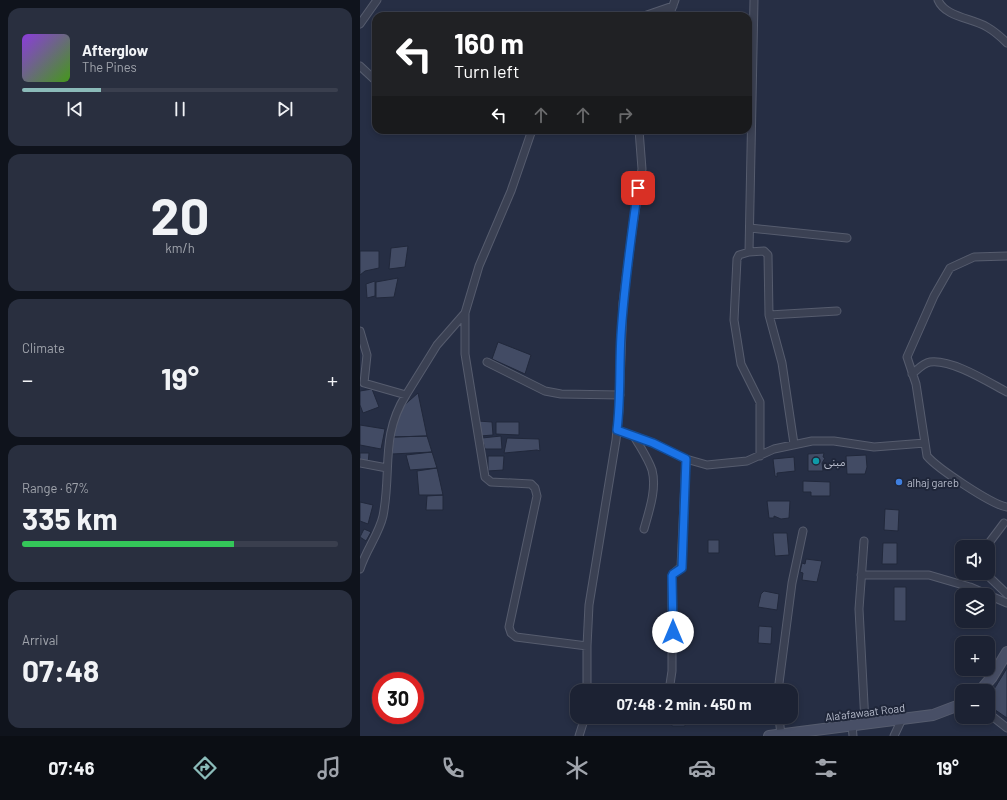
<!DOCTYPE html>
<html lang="en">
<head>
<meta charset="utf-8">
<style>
	:root { --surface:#1c2233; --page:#292f3f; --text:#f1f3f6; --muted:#a0a4ac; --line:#3a3f4e; --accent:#8bbbb9 }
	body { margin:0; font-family:Barlow,"Noto Sans Arabic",sans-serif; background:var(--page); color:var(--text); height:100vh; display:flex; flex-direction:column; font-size:15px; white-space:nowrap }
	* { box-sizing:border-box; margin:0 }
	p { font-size:13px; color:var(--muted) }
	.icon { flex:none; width:22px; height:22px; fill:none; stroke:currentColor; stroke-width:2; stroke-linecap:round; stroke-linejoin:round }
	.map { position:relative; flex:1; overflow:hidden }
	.details { display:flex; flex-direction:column; gap:8px; padding:8px; background:#0f131c; width:360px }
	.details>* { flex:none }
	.top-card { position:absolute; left:12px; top:12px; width:380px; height:122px; border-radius:12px; box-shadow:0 2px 6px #0003,0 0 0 1px var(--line); background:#202124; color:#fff; overflow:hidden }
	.fabs { position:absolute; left:595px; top:540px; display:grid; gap:8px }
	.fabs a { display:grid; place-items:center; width:40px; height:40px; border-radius:8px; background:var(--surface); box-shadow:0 2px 6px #0003,0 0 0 1px var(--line); font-size:20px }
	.speed { position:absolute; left:12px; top:672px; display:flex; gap:8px; font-size:20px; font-weight:700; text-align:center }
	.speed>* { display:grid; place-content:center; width:52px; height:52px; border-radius:50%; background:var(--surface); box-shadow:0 2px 6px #0003,0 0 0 1px var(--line); line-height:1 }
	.speed .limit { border:6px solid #d22; background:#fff; color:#111 }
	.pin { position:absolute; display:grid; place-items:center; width:34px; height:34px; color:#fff; margin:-17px; border-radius:8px; box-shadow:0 2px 6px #0006 }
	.me { position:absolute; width:44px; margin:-22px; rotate:0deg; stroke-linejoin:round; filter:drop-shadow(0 0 3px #0008) }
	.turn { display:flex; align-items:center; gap:14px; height:84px; padding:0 16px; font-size:18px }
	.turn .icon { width:52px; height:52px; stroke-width:2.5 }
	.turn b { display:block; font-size:28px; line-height:34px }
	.lanes { display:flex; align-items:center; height:38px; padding:0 16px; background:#0003; justify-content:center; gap:20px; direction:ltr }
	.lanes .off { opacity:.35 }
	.big { font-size:30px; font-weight:700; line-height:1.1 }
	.details .widget { flex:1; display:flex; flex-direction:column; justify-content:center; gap:6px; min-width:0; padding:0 14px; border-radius:12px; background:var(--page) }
	.details .dial { align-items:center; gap:0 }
	.dial b { font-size:52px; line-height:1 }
	.song { display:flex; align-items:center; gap:12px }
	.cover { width:48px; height:48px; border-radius:6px; background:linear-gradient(135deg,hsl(270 70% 55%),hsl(100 70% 35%)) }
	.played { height:4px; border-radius:2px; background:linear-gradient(90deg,var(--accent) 25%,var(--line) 25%) }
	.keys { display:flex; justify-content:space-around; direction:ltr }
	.heat { display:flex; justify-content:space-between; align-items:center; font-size:22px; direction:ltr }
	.charge { height:6px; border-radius:3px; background:linear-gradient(90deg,#34c759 67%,var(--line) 0) }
	.trip { position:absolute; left:210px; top:684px; width:228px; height:40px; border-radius:12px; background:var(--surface); box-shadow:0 2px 6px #0003,0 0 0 1px var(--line); font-weight:700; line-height:40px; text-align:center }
	.tabs { display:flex; height:64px; justify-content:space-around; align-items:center; background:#0b0e14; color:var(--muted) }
	.tabs .icon { width:28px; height:28px }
	.tabs .on { color:var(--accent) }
	.tabs b { font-size:18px; color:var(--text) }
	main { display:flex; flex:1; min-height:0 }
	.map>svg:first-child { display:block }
</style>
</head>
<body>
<main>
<section class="details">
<div class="widget">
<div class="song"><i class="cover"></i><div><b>Afterglow</b><p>The Pines</p></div></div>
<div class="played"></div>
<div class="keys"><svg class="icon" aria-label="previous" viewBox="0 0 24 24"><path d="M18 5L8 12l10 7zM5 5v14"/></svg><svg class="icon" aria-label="pause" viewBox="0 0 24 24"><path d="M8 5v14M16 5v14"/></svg><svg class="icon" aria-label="next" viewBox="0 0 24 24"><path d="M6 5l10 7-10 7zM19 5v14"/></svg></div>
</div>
<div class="widget dial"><b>20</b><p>km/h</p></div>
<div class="widget"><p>Climate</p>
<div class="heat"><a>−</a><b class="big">19°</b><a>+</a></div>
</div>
<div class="widget"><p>Range · 67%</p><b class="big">335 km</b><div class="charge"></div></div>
<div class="widget"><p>Arrival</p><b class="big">07:48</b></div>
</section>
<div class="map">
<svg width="647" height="736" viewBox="0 0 647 736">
	<rect width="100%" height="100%" fill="#262e44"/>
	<!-- building -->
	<path fill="#424b64" stroke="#21283b" d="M48,246L45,267L29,269L31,248Z
		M0,251H19V268L5,271L0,275Z
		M38,278L34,297L16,298V282Z
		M15,281V296L7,298L6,284Z
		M138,342L171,355L165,374L132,359Z
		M12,389L19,407L3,413L0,405V391Z
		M58,393L67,436L33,437L41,408Z
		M118,421L132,422L133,435L120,436Z
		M136,422H159V435L136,434Z
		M0,425L25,429L21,449L0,445Z
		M67,436L72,452L32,454L33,437Z
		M141,436L142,449H125L122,438Z
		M147,438L179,439L180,451L177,450L144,453Z
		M72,452L77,468L50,470L46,455Z
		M0,453H9L8,464L0,462Z
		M464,453L463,457L465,458L462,463L463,471H448V454Z
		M506,455L507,467L505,474H487L486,456Z
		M128,456H144L143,470L128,471Z
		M434,457L435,471L417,473V477L415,476L413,459Z
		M77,468L83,495H59L57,471Z
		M443,481L470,482V496H451V492H443Z
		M83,495V510H66L67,496Z
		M407,501H430L429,518L421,519L414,516V518H409Z
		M0,502L13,505L8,524L0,521Z
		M525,509L539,510L538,531L524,530Z
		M4,529L11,532L6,541L0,537Z
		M413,533H427L429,555L415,556Z
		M348,540H359V553H348Z
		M523,543H537V564H522Z
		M446,559L462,561L457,582L442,580L443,573L440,572L442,563L445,564Z
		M534,587H546V621H534Z
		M404,591L419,594L417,610L398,607L401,594Z
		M399,626L412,627L411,644L398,643Z
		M647,668V718L628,705V699Z
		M311,717H325V726H312Z"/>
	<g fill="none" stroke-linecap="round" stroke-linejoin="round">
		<defs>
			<path id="street" d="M394,0L389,252L379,255L377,259L374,320L381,364L400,402V456
				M578,0C585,17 612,18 627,27C634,31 641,37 647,43
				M284,16L313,6
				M309,16L315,0
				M0,24L17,0
				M0,66L16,81
				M172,130L151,191L119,266L105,313V354L125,477L131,482L171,484L175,488L177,496L149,627L151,633L156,637L227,646
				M390,228L487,238
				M389,252L404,251L408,255L409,315L422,363L434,444
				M647,256L614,257L590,268L574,296L547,357L556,384L567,456C577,468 632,505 647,507
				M409,315L477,311
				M0,331L7,355L4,383L46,395L77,345L105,313
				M127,362L185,391L201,394L260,395
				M552,374C557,370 563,363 570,362C592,359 628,382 647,392
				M257,430L293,443L326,459L347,465L387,461L414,449L452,441H474L514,447L565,443
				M274,436C280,447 288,458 292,470C297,489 289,511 284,529
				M0,463L27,468
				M504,541L499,609L505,723
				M626,547L644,523
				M0,569C6,550 19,534 23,516C32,471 20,436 46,395
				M625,573L647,594
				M501,575H569L610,587L647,603
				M227,691V646L229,605L256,440L259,410L263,303L273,224L282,169L279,130
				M309,691L312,671V576L313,574L321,567L326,459
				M418,691L432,583L443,531
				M628,713L647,728
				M419,717L421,735
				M492,725L493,736
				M219,736L225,717
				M534,736L542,719"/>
			<path id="secondary" d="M620,691L632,677L647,652
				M409,736L573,715L602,704"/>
		</defs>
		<!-- street casing -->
		<use href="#street" stroke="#565c6e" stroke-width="9"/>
		<!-- secondary casing -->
		<use href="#secondary" stroke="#565c6e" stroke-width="12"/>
		<!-- street -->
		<use href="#street" stroke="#3b4153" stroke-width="7"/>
		<!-- secondary -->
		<use href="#secondary" stroke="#484f66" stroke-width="10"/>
	</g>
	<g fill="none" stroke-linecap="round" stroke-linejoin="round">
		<defs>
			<path id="route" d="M278,188C271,237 264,286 261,335C259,367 261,398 257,430L293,443L326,459L322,568L313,574L312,576L313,632"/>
		</defs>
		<!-- route casing -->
		<use href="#route" stroke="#114b97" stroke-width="10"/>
		<!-- route -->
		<use href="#route" stroke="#1a73e8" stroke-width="7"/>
	</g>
	<!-- markers -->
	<circle fill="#0f9aa8" stroke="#1f2639" stroke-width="1.5" cx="456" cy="461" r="4"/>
	<circle fill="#3f7fe0" stroke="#1f2639" stroke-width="1.5" cx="539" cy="482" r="4"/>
	<g text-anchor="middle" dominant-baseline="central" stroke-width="4" stroke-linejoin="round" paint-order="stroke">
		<!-- poi labels -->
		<g font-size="11" fill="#b8bdcd" stroke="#1f2639" text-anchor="start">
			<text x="464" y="461">مبنى</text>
			<text x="547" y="482">alhaj gareb</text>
		</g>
		<!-- street labels -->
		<g font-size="11" fill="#b8bdcd" stroke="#1f2639">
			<text transform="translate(505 712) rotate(-7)">Ala'afawaat Road</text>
		</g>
	</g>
</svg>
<div class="fabs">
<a><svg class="icon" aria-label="sound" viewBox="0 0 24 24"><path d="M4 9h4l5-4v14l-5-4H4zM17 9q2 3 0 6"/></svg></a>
<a><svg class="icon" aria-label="layers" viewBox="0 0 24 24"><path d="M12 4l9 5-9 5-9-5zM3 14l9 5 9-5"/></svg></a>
<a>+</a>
<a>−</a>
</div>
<div class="speed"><div class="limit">30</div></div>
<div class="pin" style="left:278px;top:188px;background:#d93025"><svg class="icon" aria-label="arrive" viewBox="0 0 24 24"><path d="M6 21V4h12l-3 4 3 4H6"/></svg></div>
<svg class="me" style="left:313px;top:632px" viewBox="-20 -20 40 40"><circle r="19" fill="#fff"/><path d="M0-13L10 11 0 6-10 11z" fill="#1a73e8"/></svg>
<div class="trip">07:48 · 2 min · 450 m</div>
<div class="top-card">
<div class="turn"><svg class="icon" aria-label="left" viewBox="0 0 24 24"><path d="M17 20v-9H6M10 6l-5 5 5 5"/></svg><div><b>160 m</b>Turn left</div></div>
<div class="lanes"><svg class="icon" aria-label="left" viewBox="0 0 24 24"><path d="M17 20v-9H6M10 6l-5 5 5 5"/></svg><svg class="icon off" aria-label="ahead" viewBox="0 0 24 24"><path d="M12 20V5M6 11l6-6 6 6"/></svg><svg class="icon off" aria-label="ahead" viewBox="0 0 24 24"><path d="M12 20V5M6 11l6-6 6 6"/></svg><svg class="icon off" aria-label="right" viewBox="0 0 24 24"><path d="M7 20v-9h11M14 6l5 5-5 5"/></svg></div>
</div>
</div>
</main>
<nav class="tabs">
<b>07:46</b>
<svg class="icon on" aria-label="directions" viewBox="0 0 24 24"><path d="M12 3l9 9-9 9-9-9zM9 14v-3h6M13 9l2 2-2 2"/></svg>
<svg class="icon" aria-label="music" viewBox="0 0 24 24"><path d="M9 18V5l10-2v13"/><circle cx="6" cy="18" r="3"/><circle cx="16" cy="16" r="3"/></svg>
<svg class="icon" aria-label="phone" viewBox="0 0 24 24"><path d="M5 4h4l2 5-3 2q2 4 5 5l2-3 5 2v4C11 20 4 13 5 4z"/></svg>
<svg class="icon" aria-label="climate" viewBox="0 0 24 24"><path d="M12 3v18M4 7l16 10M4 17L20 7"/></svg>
<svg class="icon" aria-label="car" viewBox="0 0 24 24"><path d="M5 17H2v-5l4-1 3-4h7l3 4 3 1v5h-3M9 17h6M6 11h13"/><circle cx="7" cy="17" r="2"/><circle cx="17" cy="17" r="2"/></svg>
<svg class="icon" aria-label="filters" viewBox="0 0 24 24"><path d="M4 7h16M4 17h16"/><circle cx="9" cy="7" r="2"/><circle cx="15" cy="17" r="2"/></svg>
<b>19°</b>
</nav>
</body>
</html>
